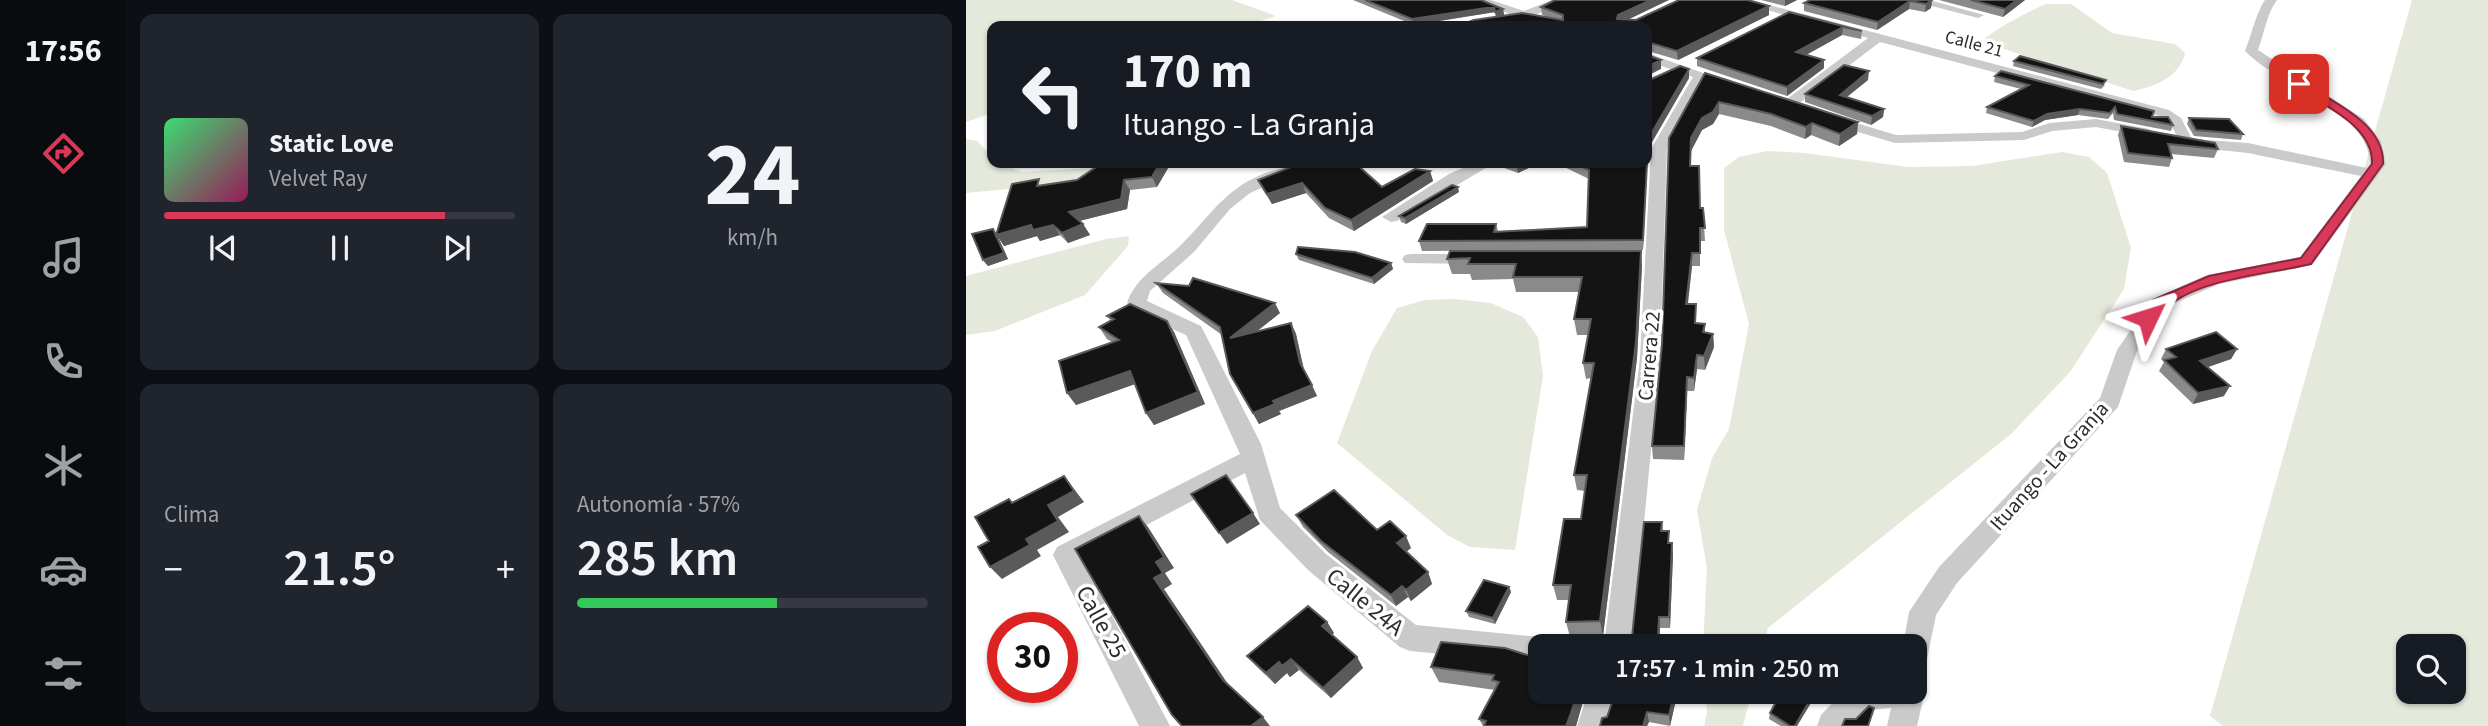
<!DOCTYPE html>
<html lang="es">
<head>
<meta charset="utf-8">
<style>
	:root { --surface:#171b24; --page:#20242c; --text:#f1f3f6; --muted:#9ea1a6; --line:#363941; --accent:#d93959 }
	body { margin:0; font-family:"Source Sans 3",sans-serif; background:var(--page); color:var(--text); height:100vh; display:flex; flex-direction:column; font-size:26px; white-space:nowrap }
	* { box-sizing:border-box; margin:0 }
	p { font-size:23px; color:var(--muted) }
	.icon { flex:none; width:38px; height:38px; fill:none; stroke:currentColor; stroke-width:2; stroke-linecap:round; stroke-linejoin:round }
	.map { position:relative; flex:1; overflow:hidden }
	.panel { display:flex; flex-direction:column; gap:14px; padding:14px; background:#0d0f14; width:840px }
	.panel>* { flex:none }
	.banner { position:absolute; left:21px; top:21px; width:665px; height:147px; border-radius:14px; box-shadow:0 2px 5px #0004; background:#171b24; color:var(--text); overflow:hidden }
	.controls { position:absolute; left:1430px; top:634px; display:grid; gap:14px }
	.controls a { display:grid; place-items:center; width:70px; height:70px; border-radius:14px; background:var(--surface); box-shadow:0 2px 5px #0004; font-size:35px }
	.speed { position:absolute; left:21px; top:612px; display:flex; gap:14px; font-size:35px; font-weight:700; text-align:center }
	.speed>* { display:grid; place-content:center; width:91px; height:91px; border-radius:50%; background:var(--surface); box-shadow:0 2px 5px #0004; line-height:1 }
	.speed .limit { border:10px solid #d22; background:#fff; color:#111 }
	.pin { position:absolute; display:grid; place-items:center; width:60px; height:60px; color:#fff; margin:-30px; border-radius:14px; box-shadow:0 4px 10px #0006 }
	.me { position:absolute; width:77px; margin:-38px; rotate:49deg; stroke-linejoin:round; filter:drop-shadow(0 0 5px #0008) }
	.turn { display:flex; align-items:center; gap:24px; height:147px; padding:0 21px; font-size:32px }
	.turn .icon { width:91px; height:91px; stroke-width:2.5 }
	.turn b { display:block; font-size:49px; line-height:60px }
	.big { font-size:52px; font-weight:600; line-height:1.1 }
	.panel .card { flex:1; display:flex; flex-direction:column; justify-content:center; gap:10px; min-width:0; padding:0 24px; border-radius:14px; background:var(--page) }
	.panel .dial { align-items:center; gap:0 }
	.dial b { font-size:91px; line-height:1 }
	.song { display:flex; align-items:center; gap:21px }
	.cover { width:84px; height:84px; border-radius:10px; background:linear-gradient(135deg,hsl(140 70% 55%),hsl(330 70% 35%)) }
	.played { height:7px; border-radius:4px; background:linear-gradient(90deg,var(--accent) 80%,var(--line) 80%) }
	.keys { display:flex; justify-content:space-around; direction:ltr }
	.heat { display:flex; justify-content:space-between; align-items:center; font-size:38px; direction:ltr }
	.charge { height:10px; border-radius:5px; background:linear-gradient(90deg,#34c759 57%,var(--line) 0) }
	.panel .tiles { flex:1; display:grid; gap:14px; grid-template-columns:repeat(2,1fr) }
	.trip { position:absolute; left:562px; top:634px; width:399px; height:70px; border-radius:14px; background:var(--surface); box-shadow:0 2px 5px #0004; font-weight:600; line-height:70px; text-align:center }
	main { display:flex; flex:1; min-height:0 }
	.tab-bar { display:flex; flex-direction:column; width:126px; justify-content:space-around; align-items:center; background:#090b0e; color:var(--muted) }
	.tab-bar .icon { width:49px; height:49px }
	.tab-bar .selected { color:var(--accent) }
	.tab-bar b { font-size:32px; color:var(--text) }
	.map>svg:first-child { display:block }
</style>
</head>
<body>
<main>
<nav class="tab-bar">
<b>17:56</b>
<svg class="icon selected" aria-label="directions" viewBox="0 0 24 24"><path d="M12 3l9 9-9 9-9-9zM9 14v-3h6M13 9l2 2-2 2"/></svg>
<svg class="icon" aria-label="music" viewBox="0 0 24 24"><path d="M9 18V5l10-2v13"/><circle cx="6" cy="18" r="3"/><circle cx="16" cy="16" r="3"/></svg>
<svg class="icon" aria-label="phone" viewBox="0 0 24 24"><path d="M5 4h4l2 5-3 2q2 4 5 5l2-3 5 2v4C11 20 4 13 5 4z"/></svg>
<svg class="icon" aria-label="climate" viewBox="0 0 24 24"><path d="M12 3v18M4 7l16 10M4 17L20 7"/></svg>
<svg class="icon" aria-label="car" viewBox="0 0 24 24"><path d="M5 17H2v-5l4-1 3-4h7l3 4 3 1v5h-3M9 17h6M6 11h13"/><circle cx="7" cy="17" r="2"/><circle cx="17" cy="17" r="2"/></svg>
<svg class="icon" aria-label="filters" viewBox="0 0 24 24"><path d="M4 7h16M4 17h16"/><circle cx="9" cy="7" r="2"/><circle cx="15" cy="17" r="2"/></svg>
</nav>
<section class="panel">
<div class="tiles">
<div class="card">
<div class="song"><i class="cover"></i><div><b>Static Love</b><p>Velvet Ray</p></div></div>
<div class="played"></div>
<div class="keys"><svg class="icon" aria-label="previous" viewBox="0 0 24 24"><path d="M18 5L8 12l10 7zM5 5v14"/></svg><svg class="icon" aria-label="pause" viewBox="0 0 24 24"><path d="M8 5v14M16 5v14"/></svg><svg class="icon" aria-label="next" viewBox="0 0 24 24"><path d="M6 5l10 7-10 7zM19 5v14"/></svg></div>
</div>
<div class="card dial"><b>24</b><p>km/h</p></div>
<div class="card"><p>Clima</p>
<div class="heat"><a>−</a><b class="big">21.5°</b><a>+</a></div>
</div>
<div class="card"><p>Autonomía · 57%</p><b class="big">285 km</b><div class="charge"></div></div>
</div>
</section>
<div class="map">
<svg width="1522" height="726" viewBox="0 0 1522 726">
	<rect width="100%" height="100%" fill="#fff"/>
	<!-- green -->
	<path fill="#e4e9db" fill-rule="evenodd" d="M0,0H266L310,16L280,26H26V113L0,122Z
		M1446,0H1522V726H1257L1244,716ZM1442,646H1488V691H1442Z
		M1080,4H1105L1146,33L1209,44L1219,53C1214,77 1188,87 1167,91L1026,45L1019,39C1025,31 1068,9 1080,4Z
		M0,139L11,141L26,156V163H35L56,172L126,168L124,174L105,183L0,193Z
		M801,151L839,153L942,167L1006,166L1096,152L1123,157L1141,173L1165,248L1158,289L1104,372L1045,434L802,628L797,646H737L741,568L731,510L746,458L763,429L783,324L758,230V168L773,157Z
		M163,236L162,246L119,295L29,331L0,335V276L140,239Z
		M488,299L525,303L557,317L572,337L577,376L549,550L504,547L481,535L371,443L406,351L431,308L459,300Z
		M739,691H786L777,726H738L741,712Z"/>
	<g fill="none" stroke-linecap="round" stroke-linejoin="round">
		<!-- minor -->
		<path fill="#cacaca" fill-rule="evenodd" d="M508,0H525L558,11L586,0H602L569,15L597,26C582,26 568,19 557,19C542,19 527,26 511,26L546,15Z
			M765,0H784L1203,110L1215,118L1226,139L1282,143L1401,168L1404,164C1403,109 1313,87 1279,51C1285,36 1291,11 1299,0H1311C1301,13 1298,34 1292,50L1398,119L1415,141L1420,164L1346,265L1253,284L1200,307L1171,351L1152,407L991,583L970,615L958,674L948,678V646H937L943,612L973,567L1134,398L1151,350L1186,299L1241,275L1334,257L1395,176L1282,153L1216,146L1204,123L1193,116L914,42L827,108H817V102L902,38Z
			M943,0H963L1018,15L1012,18Z
			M681,53L771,85L764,89L738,81L701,149L694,358L666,646H638L674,358L685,149L727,77L681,61Z
			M867,116L930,135L1056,132L1084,123L1130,119L1183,129L1190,133L1183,137L1130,127L1086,131L1058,140L929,143L862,123L860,120Z
			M508,163H528L431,221L425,222L416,217L483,174Z
			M319,167L327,172L325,175L284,193L264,209L228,252L184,291L181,301L235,326L295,444L314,508L360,554L450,625L574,637L584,640L587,646H574V663L444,651L434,647L342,570L294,520L279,473L116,559L204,726H173L87,555L91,547L274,454L220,335L176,316L161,303C170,276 196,264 216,244C252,207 264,181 319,167Z
			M445,254H510L519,259L510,264L439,263L436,259L439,255Z
			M948,678L955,681L959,691L951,726H921L925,708L903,710L886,726H851L855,715L878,691H948Z
			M623,691H653L641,726H611Z"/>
	</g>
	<!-- wall -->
	<path fill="#8a8a8a" d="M387,0H515L537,9L538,15L533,16L582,17L576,15L575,7L670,20L803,6V15L712,60L682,51H681V26L530,17L529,12L448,25Z
		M795,0H831L819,6Z
		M966,0L965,8L959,12L943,9L911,30L838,11V3Z
		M973,0H1059L1037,17Z
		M823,12L896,31L895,39L876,35L840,55L858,68L821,96L731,66V58Z
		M1048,61L1139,85L1135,89L1047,66Z
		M723,69V78L682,149L677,250L456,251L453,241L530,224L532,231L621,227L623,179L590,163H681V81Z
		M739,73L892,122L891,134L873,146L845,135L839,139L805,126L753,114L747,124L736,130L725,151V166L734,208H737L739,241H734V266H726L722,304H730V323L739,324V332L747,334L748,347L739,370L731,369L728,391H721L718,460L687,459L686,446L696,344L703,138Z
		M1029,76L1186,117L1207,125L1205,131L1148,120L1147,113L1142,119L1112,115L1079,120L1066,127L1020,113L1021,107L1055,89L1028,82Z
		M902,80L881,97L918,109L917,117L905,125L839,102V94Z
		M1223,118L1277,134L1275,140L1228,136L1221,124Z
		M1155,126L1252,149L1248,158L1205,154L1206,158L1203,167L1158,162L1152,135Z
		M136,163H205L191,187L164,190L161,209L113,221L117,224L124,235L102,243L94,235L74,241L71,236L38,246L32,237L42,259L22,266L17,260L31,235L77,185L111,180Z
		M529,163H573L552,173L530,165Z
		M464,171L467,181L388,231L363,218L340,193L306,204L297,190L292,180L416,187Z
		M493,192L440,224L435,222L433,216Z
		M484,251L676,266L671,358L637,636L604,637L600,622L603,600H591L587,585L615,519L619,491L611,490L608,475L625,378L620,379L617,363L622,335H611L608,319L613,292H550L547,279L506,280L504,274H486L481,259Z
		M330,254L425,263L427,269L408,284L333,260Z
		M190,283L314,313L291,331L325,323L330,334L338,372L351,396L313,411L315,414L293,424L264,374L256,335L197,293Z
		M141,316L201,321L208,332L239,404L188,425L180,413L169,384L110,405L101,393L146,342L141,339L133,327L145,321Z
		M1200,349H1271L1265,359L1241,367L1258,396L1227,404L1193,371L1198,362L1195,359Z
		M330,515L411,530L445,548L440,552L462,572L466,584L445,601L442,597L430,606L362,552L337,527Z
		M696,522L697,531L704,543L707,555L704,628H694L693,646H668L666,637Z
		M543,587L545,592L529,624L503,617L500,611Z
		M361,622L368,633L366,635L391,657L397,668L365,698L333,670L324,677L321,673L309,684L290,666L281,656Z
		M475,642L574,691H620L610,726H517L513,719L529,690L473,682L465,667Z
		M650,691H712L704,726L683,722L681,726H634L641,717Z
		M852,691L831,726H815L803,719L804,713Z"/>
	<!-- shaded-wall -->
	<path fill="#5a5a5a" d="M685,0H703L653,24L651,19L652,15Z
		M819,0H831L819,6Z
		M966,0L965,8L959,12L960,4Z
		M1051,0H1059L1037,17L1039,9Z
		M944,1L943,9L911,30L912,22Z
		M803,6V15L712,60L711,51Z
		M528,7L529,12L448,25L446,19Z
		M537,9L538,15L530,17L529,12Z
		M877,27L876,35L829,61L830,52Z
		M695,60V69L681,76V67Z
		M858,60V68L821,96V87Z
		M723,69V78L682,149L677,250V240L682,139Z
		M903,71L902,80L873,103L874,95Z
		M753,102V114L747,124L736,130L725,151V138L736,118Z
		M918,109L917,117L905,125L906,116Z
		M1114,109L1112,115L1079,120L1066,127L1068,121L1081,114Z
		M892,122L891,134L873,146L874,134Z
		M846,123L845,135L839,139L840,127Z
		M194,163H205L191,187L186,177Z
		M550,163H573L552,173Z
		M464,171L467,181L388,231L385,220Z
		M158,180L164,190L161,209L109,222L103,212Z
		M336,183L340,193L306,204L301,194Z
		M492,187L493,192L440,224L439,218Z
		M117,224L124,235L102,243L96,233Z
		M65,225H87L94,235L74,241L71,236L38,246L32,237L42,259L22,266L17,260L27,229L31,235Z
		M675,251L676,266L671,358L637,636L634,621Z
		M726,253V266L720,317V304Z
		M425,263L427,269L408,284L406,278Z
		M309,303L314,313L270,348L264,338Z
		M201,321L208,332L239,404L188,425L180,413Z
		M325,323L330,334L339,374L334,363Z
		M747,334L748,347L739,370L738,356Z
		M1271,349L1265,359L1228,372L1234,361Z
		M731,355V369L728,391V378Z
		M164,371L172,383L110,405L101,393Z
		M721,377V391L718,460V446Z
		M346,385L351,396L313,411L315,414L293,424L287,413L307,401Z
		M1264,386L1258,396L1227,404L1232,393Z
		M98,476L118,502L92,517L103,532L71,550L75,556L36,579L24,567L60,539L82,505Z
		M287,513L294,524L261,544L253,533Z
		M173,516L182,527L208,568L199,573L206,584L198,589L266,690L257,680L188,578L190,562Z
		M440,536L445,548L436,555L431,543Z
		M706,543L707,555L704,628L703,617Z
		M462,572L466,584L445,601L440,590Z
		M436,586L442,597L430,606L425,595Z
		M543,587L545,592L529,624L527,618Z
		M693,617L694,628L693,646L692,637Z
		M361,622L368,633L363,637L356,626Z
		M391,657L397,668L365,698L357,688Z
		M325,659L333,670L324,677L316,666Z
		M313,662L321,673L309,684L300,673Z
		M612,691H620L610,726H600Z
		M709,691H712L704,726L703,715Z
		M849,691H852L831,726H829Z
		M681,712L683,722L681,726H677Z
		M297,717L304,726H285Z"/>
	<!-- building -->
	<path fill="#141414" stroke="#5a5a5a" stroke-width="2" d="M399,0H515L537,9L529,12L528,7L446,19Z
		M589,0H685L652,15L651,19L670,20L713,0H782L803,6L711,51L681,42V26H492L508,20L556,13L597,20V15L575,7Z
		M844,0H966L960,4L944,1L912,22L838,3Z
		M1005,0H1051L1039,9Z
		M823,12L896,31L877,27L830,52L858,60L821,87L731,58Z
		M681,55L695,60L681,67Z
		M1054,56L1140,80L1137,84L1048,61Z
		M878,65L903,71L874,95L918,109L906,116L839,94Z
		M714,66L723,69L682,139L681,158V81Z
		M1035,71L1188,111L1186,117H1202L1207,125L1151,114L1149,107L1144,113L1114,109L1081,114L1068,121L1021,107L1063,85L1029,76Z
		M739,73L892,122L874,134L846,123L840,127L805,114L753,102L747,112L736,118L725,138L724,166H733L734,208H737L739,228H734V253H726L720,304H730L729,323L739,324L737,332L747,334L738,356L731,355L728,378L721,377L718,446H686L696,344L703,138Z
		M1223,118L1263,119L1277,134L1230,130Z
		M1155,126L1249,143L1252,149L1202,144L1206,158L1162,153Z
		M136,163H194L186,177L158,180L155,199L103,212L117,224L96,233L87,225L67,230L65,225L30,235L46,184L73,179L71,186L111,180Z
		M335,163H389L416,187L449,169L464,171L385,220L359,208L336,183L301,194L292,180Z
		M608,163H681L677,240L453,241L461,224H530L528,232L621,227L623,170Z
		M486,185L492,187L439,218L433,216Z
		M27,229L38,253L17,260L6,234Z
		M332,247L389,252L425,263L406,278L330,254Z
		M484,251H675L670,342L634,621L600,622L605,585H587L598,519H615L621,475H608L628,363H617L625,319H608L616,277H547L550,264H502L504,258L481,259Z
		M227,278L309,303L264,338L325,323L334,363L346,385L307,401L309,404L287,413L264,374L254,327L190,283L223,286Z
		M164,304L201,321L232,392L180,413L164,371L101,393L93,361L153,340L133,327L148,319L141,316Z
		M1250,332L1271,349L1234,361L1264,386L1232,393L1198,360L1210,357L1200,349Z
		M260,475L287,513L253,533L225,494Z
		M98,476L108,491L82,505L92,521L60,539L64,545L24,567L12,547L23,541L9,517L43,499L46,503Z
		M368,490L411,530L424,521L440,536L431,543L462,572L440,590L436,586L425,595L355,541L330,515Z
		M173,516L198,557L190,562L197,573L188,578L257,680L297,717L285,726H216L206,715L109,549Z
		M678,522H696L695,531H703L702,543H706L703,617H693L692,637H666Z
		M518,580L543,587L527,618L500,611Z
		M342,606L361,622L356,626L391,657L357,688L325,659L316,666L313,662L300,673L281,656Z
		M475,642L539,648L574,659V691H612L605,713L600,726H518L520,721L513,719L533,682L526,680L528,675L465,667Z
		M650,691H709L703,715L681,712L677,726H634L636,718L641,717Z
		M816,691H849L829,726H824L804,713Z
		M903,706L908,708L902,726H876L879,719H890Z"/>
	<!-- route -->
	<path fill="#d93959" stroke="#8d253a" stroke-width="2" d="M1329,82H1336C1366,102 1419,123 1417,164L1345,264C1296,276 1217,278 1187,322H1177L1175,318L1187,300L1243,276L1335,258L1406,164C1408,126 1357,105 1329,87Z"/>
	<g text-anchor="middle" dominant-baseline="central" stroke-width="7" stroke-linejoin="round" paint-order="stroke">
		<!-- far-street labels -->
		<g font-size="18" fill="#2d2d2d" stroke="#fff">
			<text transform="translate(1008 44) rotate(15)">Calle 21</text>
		</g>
		<!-- street labels -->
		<g font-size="21" fill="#2d2d2d" stroke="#fff">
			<text transform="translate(683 356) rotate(-85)">Carrera 22</text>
			<text transform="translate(1083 466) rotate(-48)">Ituango - La Granja</text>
		</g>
		<!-- near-street labels -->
		<g font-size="24" fill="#2d2d2d" stroke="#fff">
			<text transform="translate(399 602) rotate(39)">Calle 24A</text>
			<text transform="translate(135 622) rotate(61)">Calle 25</text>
		</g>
	</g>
</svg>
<div class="controls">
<a><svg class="icon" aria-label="search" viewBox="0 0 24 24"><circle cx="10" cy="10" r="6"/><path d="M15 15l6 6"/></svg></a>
</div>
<div class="speed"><div class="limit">30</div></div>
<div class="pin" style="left:1333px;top:84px;background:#d93025"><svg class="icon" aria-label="arrive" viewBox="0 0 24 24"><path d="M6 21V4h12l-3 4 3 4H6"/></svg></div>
<svg class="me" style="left:1182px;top:318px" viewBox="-20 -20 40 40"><path d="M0-17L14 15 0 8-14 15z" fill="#d93959" stroke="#fff" stroke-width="4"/></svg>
<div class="trip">17:57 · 1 min · 250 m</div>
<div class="banner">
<div class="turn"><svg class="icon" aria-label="left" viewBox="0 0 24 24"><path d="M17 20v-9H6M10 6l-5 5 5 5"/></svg><div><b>170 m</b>Ituango - La Granja</div></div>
</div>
</div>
</main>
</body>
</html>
